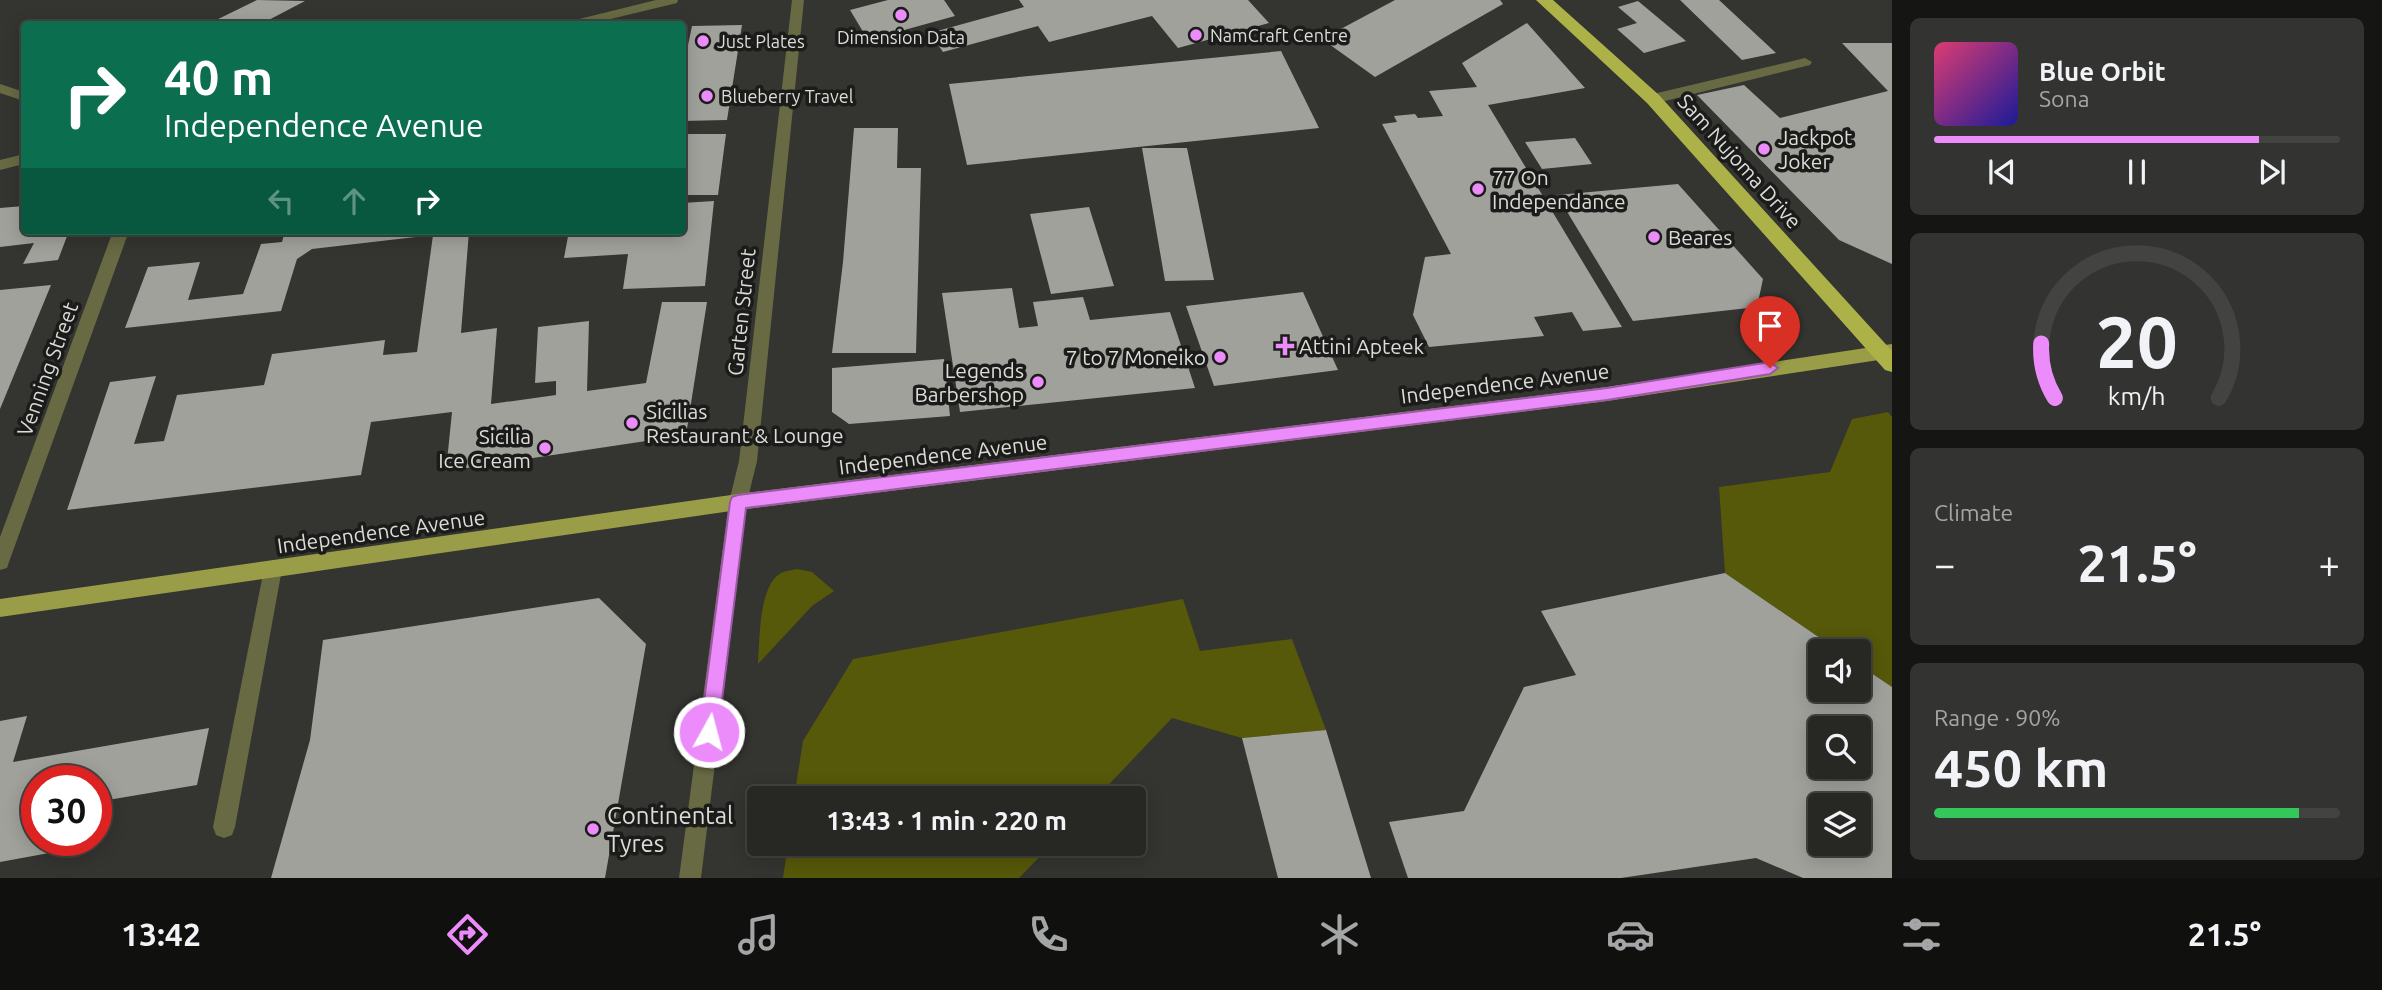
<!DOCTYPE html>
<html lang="en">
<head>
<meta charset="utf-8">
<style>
	:root { --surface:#272724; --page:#333331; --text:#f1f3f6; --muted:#a4a5a6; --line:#434441; --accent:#ec8cfb }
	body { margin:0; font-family:Ubuntu,sans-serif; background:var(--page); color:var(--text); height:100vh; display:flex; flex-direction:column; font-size:26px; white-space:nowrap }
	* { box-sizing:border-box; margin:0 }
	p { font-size:23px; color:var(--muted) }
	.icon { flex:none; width:38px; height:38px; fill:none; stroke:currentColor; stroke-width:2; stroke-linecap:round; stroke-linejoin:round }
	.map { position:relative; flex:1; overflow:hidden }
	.side { display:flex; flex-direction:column; gap:18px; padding:18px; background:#151514; width:490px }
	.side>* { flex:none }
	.guide { position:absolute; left:21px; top:21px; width:665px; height:214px; border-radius:7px; box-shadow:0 4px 18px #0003,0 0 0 2px var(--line); background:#0b6e4f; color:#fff; overflow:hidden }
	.fabs { position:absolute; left:1808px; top:639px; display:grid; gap:14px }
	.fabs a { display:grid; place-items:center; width:63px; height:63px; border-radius:7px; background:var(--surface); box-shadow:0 4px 18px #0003,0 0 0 2px var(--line); font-size:35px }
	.speed { position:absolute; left:21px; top:765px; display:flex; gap:14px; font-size:35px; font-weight:700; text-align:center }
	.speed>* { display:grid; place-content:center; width:91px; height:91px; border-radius:50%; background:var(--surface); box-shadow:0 4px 18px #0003,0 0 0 2px var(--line); line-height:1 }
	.speed .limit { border:10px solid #d22; background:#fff; color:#111 }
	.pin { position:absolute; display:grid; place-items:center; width:60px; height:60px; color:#fff; margin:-72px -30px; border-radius:50% 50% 50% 0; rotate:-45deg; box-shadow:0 0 7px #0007 }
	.pin .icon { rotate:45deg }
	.me { position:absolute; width:77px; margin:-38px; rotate:7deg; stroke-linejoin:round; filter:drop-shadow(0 0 5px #0008) }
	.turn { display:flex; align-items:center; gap:24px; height:147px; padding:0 28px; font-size:32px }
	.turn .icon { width:91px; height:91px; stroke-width:2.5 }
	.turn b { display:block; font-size:49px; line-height:60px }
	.lanes { display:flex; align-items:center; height:66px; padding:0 28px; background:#0003; justify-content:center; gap:35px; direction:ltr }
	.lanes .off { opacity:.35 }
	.big { font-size:52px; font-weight:700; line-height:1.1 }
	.side .widget { flex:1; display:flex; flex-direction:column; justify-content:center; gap:10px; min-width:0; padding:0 24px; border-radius:10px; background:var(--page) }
	.side .dial { align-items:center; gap:0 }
	.dial svg { height:182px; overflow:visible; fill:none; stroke:var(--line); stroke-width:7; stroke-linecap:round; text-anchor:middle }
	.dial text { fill:var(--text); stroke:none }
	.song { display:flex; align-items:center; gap:21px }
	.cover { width:84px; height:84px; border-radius:10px; background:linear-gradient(135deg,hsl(340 70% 55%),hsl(240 70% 35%)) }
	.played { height:7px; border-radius:4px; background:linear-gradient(90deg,var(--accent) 80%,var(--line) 80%) }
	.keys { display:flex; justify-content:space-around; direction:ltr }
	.heat { display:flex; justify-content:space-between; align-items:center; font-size:38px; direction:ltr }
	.charge { height:10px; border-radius:5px; background:linear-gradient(90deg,#34c759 90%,var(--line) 0) }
	.trip { position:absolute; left:747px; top:786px; width:399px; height:70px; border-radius:7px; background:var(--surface); box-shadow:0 4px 18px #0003,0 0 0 2px var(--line); font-weight:700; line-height:70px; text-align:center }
	.menu { display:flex; height:112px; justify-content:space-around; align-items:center; background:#10100e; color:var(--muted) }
	.menu .icon { width:49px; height:49px }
	.menu .selected { color:var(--accent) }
	.menu b { font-size:32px; color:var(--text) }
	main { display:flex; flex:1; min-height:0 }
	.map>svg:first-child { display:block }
</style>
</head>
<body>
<main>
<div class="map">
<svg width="1892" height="878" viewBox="0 0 1892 878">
	<rect width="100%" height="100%" fill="#343430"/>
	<!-- green -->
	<path fill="#565909" d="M1888,412L1892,417V687L1859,664L1858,651H1839L1725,573L1719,487L1830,472L1852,419Z
		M797,569L812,572L834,591L812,606L758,664C760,641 758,586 781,573C785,571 792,570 797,569Z
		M1183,599L1200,651L1292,639L1326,730L1242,738L1172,718L1096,798H794L803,741L853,659Z
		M788,844H1052L1019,878H783Z"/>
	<!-- building -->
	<path fill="#a1a19c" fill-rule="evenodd" d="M257,0L305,1L261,24H208Z
		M888,0H944L955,16L868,40L850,10Z
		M1019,0H1248L1269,23L1178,48L1152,16L1049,42L1038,26L943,52L930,33L1024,7Z
		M1395,0H1500L1503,4L1375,77L1322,39Z
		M1680,0H1719L1776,53L1742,60Z
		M1638,1L1686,41L1644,53L1617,29L1637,23L1618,7Z
		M1527,23L1585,88L1488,105L1622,327L1583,331L1572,312L1534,317L1544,336L1429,347L1413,315L1425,257L1451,254L1382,124L1397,122L1394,116L1415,114L1418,118L1443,116L1429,91L1477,87L1462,63Z
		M742,25L727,120L682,121V74L692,26Z
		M1842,43H1892V264L1839,240L1697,95L1744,85L1780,118L1888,91Z
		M1281,51L1319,128L967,165L949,84Z
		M854,128H898L897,168H921L916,353H832L843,262Z
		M682,134H726L718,195H682Z
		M1575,138L1592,164L1542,169L1525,142Z
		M1142,148H1187L1214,280L1165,281Z
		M1678,184L1763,279L1757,307L1633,321L1557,195Z
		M714,201L705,286L623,289L628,254L564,258L569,231H682V203Z
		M24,206V231H69L58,260L23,264L34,243L0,247V208Z
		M1089,207L1114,286L1051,294L1030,214Z
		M285,231H469L461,333L497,328L491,404L556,395V381L535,383L538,327L589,321L587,391L646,383L662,302H707L686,435L446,471L452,412L371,422L361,475L67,510L110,382L156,376L134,444L164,441L177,395L264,385L272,354L385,340L383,355L417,352L433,235L312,249L297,259L281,311L125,328L148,267L200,262L188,300L243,294L261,244L282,242Z
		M51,285L0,409V290Z
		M1012,288L1019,328L1038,326L1033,302L1083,297L1090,320L1170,312L1195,388L960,412L942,293Z
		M1303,292L1338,370L1214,386L1186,306Z
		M944,359L950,416L849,424L832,412V368Z
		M1725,573L1839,651H1820V690H1858V664L1892,687V878H1803L1756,858L1621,878H1408L1389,822L1464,811L1524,687L1576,675L1541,611ZM1820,728H1858V766H1820ZM1820,805H1858V844H1820Z
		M599,598L646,644L605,878H271L310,740L323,640Z
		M27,716L13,762L209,728L197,785L96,802V780H37V840H84L82,847L0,862V721Z
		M1326,730L1371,878H1278L1242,738Z"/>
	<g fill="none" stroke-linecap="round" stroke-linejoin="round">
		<!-- minor -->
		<path fill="#676a42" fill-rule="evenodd" d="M656,0H678L677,3L590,24H569L571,21Z
			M792,0H804L757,461L747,502L701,878H679L729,502L739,461Z
			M1805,58L1812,62L1810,65L1653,104L1646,99L1653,94Z
			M0,84L24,92V101L0,93Z
			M24,154V164L0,170V160Z
			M113,231H129L9,562L7,568L0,570V537Z
			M273,560L280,563L282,569L235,827L232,835L224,838L216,835L213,827L264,569L266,563Z"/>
		<!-- major -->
		<path fill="#999d47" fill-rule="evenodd" d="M1892,344V358L1607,401L738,510L0,617V599L738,494L1607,387Z"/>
		<!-- highway -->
		<path fill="#acb247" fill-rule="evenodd" d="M1536,0H1553L1659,95L1892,351V372L1885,370L1647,103Z"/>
	</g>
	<!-- route -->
	<path fill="#ec8cfb" stroke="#995ba3" stroke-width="2" d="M1770,362L1778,368L1770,374L1607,400L746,508L718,732L716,739L709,742L702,739L700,732L730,502L732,497L738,495L1607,388Z"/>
	<!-- markers -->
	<g fill="#ec8cfb" stroke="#1b1c1a" stroke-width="2.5">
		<circle cx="901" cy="15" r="7"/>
		<circle cx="1196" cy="35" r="7"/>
		<circle cx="703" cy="41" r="7"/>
		<circle cx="707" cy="96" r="7"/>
		<circle cx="1764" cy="149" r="7"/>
		<circle cx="1478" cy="189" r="7"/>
		<circle cx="1654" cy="237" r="7"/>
		<path d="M1281.5 335.5h7v7h7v7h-7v7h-7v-7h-7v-7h7z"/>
		<circle cx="1220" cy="357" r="7"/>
		<circle cx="1038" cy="382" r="7"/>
		<circle cx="632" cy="423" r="7"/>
		<circle cx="545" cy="448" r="7"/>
		<circle cx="593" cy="829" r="7"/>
	</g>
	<g text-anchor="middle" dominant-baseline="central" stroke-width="7" stroke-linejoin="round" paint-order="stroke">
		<!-- far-poi labels -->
		<g font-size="18" fill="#dcdcd9" stroke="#1b1c1a" text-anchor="start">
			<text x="1210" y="35">NamCraft Centre</text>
			<text x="901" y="37" text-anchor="middle">Dimension Data</text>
			<text x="717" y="41">Just Plates</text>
			<text x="721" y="96">Blueberry Travel</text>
		</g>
		<!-- poi labels -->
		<g font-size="21" fill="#dcdcd9" stroke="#1b1c1a" text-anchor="start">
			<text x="1778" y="137">Jackpot<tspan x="1778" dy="24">Joker</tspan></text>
			<text x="1492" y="177">77 On<tspan x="1492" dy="24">Independance</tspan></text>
			<text x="1668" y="237">Beares</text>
			<text x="1299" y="346">Attini Apteek</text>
			<text x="1206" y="357" text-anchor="end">7 to 7 Moneiko</text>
			<text x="1024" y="370" text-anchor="end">Legends<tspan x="1024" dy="24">Barbershop</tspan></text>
			<text x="646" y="411">Sicilias<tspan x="646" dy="24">Restaurant &amp; Lounge</tspan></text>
			<text x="531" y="436" text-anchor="end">Sicilia<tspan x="531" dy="24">Ice Cream</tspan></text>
		</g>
		<!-- street labels -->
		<g font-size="21" fill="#dcdcd9" stroke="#1b1c1a">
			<text transform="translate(1740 161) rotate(48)">Sam Nujoma Drive</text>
			<text transform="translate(741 312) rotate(-84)">Garten Street</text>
			<text transform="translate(47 369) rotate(-70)">Venning Street</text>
			<text transform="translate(1505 383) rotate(-7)">Independence Avenue</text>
			<text transform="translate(943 454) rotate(-7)">Independence Avenue</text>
			<text transform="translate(381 531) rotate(-8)">Independence Avenue</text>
		</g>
		<!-- near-poi labels -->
		<g font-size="24" fill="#dcdcd9" stroke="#1b1c1a" text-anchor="start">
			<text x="607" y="815">Continental<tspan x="607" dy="28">Tyres</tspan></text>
		</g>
	</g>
</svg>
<div class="fabs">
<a><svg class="icon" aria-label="sound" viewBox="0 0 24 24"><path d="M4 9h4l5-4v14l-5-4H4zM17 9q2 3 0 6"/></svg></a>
<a><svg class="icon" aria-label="search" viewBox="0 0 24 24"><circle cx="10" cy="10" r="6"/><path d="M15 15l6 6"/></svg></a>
<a><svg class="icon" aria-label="layers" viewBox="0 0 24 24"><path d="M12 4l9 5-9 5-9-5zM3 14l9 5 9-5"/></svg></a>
</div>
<div class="speed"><div class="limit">30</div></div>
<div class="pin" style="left:1770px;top:368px;background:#d93025"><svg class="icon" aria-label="arrive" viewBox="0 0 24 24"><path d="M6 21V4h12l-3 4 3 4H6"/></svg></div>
<svg class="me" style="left:709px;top:732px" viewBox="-20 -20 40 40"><circle r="17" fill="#ec8cfb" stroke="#fff" stroke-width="3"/><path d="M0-11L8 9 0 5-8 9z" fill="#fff"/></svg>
<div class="trip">13:43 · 1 min · 220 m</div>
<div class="guide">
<div class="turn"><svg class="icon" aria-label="right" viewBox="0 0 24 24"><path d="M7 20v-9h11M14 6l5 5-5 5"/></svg><div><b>40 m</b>Independence Avenue</div></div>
<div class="lanes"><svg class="icon off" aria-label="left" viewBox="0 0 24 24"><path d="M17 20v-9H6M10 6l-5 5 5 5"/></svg><svg class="icon off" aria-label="ahead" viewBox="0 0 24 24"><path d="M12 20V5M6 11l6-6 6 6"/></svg><svg class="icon" aria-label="right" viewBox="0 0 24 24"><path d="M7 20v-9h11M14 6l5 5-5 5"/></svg></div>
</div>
</div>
<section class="side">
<div class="widget">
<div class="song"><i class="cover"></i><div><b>Blue Orbit</b><p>Sona</p></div></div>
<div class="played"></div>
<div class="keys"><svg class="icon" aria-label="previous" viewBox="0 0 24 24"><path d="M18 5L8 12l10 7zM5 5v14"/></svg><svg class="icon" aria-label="pause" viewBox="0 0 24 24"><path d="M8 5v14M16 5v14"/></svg><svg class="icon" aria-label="next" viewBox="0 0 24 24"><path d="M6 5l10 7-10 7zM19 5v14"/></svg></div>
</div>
<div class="widget dial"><svg viewBox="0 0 100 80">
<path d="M14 69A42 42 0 1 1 86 69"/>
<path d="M14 69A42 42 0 0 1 8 45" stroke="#ec8cfb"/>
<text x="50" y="56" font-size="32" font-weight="700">20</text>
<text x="50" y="72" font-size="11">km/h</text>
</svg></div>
<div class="widget"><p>Climate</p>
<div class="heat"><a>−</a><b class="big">21.5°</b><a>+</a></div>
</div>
<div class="widget"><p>Range · 90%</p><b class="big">450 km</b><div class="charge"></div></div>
</section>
</main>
<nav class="menu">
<b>13:42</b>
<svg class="icon selected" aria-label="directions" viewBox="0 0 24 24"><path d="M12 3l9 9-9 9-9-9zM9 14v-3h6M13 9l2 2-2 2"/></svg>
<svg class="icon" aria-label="music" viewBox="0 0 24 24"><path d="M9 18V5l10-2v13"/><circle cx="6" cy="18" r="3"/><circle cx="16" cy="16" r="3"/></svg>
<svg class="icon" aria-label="phone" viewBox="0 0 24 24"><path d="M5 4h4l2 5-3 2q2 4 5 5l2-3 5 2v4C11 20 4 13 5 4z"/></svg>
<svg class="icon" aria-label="climate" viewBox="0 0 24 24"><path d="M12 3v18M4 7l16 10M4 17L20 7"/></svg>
<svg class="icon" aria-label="car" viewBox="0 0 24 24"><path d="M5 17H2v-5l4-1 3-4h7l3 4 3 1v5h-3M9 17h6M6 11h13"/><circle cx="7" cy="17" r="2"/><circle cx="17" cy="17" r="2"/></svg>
<svg class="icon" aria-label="filters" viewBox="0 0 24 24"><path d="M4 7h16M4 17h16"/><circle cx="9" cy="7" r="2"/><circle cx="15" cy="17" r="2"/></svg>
<b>21.5°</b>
</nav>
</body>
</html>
